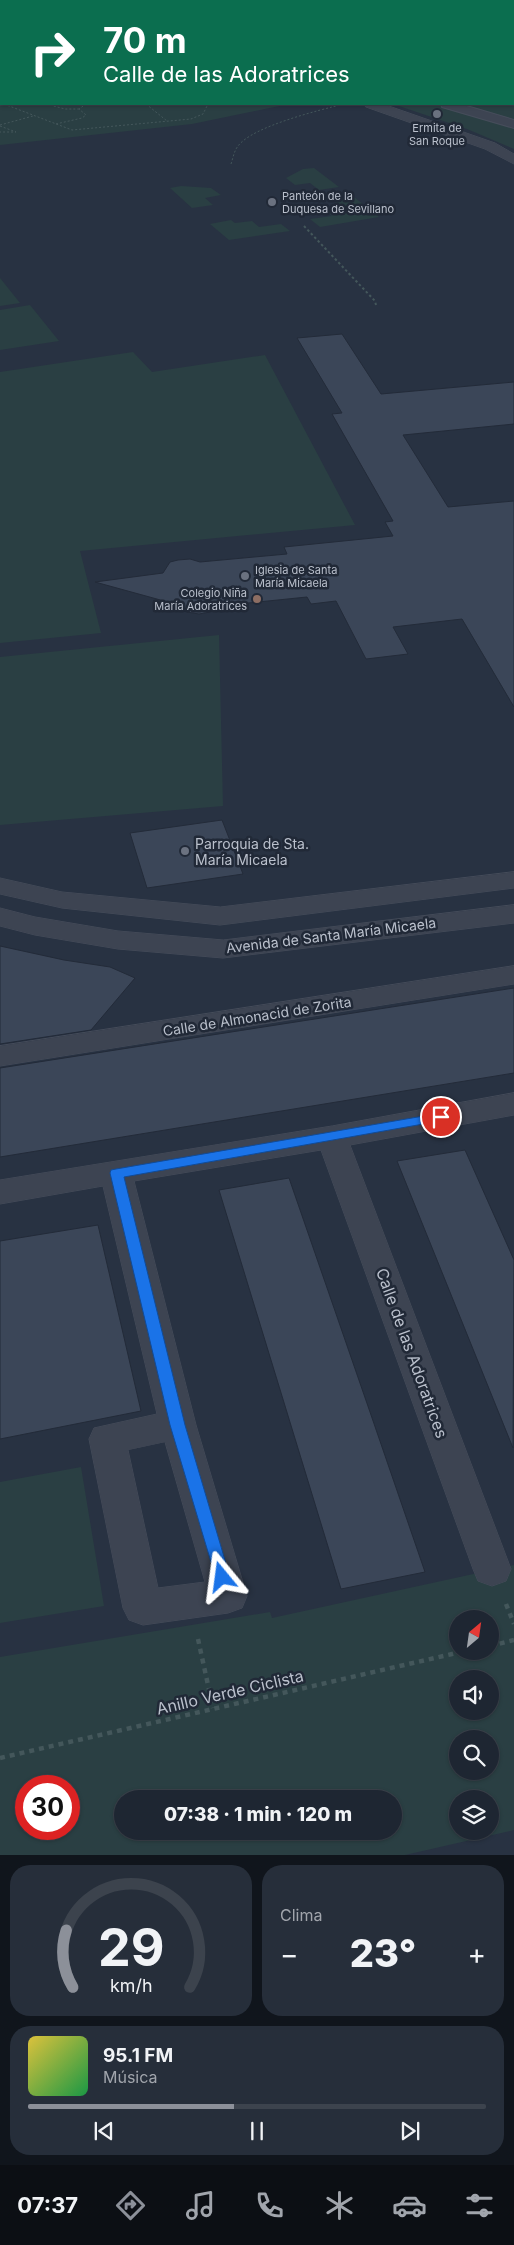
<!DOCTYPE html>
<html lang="es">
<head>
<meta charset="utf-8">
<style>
	:root { --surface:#1e2632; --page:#262e3a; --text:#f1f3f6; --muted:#a1a5ac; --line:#3c434d; --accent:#8c9099 }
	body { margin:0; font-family:Inter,sans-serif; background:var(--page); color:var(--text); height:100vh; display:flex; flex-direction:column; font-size:19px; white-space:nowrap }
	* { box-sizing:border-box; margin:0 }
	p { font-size:16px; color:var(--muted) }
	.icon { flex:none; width:28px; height:28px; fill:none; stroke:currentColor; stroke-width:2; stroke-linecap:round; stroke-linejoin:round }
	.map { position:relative; height:1855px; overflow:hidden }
	.panel { display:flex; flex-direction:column; gap:10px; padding:10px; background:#10151c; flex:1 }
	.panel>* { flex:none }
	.hud { position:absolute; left:0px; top:0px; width:515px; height:105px; box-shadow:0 1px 4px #0004,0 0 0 1px var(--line); background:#0b6e4f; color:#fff; overflow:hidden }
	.needle { width:32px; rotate:29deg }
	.buttons { position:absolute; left:449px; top:1610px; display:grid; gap:10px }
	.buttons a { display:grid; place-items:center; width:50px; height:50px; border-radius:50%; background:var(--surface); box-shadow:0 1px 4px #0004,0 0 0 1px var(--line); font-size:25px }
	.speed { position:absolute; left:15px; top:1775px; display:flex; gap:10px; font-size:25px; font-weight:700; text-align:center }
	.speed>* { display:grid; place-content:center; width:65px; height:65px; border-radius:50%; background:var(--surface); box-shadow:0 1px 4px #0004,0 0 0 1px var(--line); line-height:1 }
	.speed .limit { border:8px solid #d22; background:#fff; color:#111 }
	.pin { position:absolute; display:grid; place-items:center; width:42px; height:42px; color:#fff; margin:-21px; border:2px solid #fff; border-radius:50%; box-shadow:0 1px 5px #0007 }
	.me { position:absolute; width:55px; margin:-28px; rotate:344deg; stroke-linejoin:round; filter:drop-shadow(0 0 4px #0008) }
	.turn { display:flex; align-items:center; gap:18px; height:105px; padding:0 20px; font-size:22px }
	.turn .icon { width:65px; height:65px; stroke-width:2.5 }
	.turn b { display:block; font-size:35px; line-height:42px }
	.big { font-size:38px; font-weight:800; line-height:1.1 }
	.panel .card { flex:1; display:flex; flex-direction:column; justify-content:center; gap:8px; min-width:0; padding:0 18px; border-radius:20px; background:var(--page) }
	.panel .dial { align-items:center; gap:0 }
	.dial svg { height:130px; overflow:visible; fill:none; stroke:var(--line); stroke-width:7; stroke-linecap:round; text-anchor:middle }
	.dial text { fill:var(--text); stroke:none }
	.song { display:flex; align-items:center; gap:15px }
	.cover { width:60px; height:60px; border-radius:8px; background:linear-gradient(135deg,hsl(50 70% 55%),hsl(140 70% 35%)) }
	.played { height:5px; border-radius:2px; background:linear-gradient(90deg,var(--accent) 45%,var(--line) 45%) }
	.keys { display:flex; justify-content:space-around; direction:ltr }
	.heat { display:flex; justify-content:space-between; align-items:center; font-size:28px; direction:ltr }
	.panel .tiles { flex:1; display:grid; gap:10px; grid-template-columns:1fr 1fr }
	.card:last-child { grid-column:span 2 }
	.trip { position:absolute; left:114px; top:1790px; width:288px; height:50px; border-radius:25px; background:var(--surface); box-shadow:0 1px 4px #0004,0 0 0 1px var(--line); font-weight:800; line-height:50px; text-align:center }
	.dock { display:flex; height:80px; justify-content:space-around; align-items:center; background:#0c0f14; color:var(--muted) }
	.dock .icon { width:35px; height:35px }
	.dock .active { color:var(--accent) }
	.dock b { font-size:22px; color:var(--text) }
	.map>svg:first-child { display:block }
</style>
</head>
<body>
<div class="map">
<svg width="514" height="1855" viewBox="0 0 514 1855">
	<rect width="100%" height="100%" fill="#283242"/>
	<!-- green -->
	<path fill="#2a3f43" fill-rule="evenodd" d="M0,0L32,1H1V104H289L192,124L0,145Z
		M68,0H514V149L467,129L393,104H514V1Z
		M314,168L339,187L319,190L310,183L295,185L286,178L303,169Z
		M181,186L211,188L221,195L205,198L213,205L192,208L170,188Z
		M354,197L379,217L320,227L310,219L332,216L325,210L341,207L332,200Z
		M231,220L235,223L252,221L259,227L281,224L290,231L229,240L210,224Z
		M0,278L20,303L0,306Z
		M30,305L59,341L0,350V310Z
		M133,352L152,372L265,355L355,525L80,551L101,633L0,643V372Z
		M219,635L223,806L0,825V657Z
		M81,1467L104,1606L0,1623V1482Z
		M514,1565V1830L405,1855H0V1657L270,1612L272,1618ZM458,1619H490V1651H458ZM458,1679H490V1711H458ZM458,1739H490V1771H458ZM26,1786H69V1829H26ZM122,1799H392V1831H122ZM458,1799H490V1831H458Z"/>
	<!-- building -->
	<path fill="#3b4658" stroke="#232b39" d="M342,334L381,394L514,382V424L403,435L448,507L514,501V707L462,619L393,627L408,654L366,659L336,601L311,604L307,597L219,606L210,612L199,614L187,612L175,604L95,582L163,573L170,562L178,560L190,559L200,562L287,554L284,547L393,536L385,522L393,521L332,414L342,413L297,338Z
		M222,820L243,874L147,888L130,833Z
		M0,946L64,960L110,967L135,978L91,1030L0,1044Z
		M514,988V1073L0,1157V1068Z
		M465,1150L514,1260L513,1448L397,1161Z
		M289,1178L370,1412L425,1572L341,1589L219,1190Z
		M98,1225L141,1411L0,1439V1241Z"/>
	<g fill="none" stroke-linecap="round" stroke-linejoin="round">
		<defs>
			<path id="pedestrian" d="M81,0H96L97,1H82Z
				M441,104H460L514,120V128L442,107Z"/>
			<path id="minor" d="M42,0H57L58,1H43Z
				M364,104H383L495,143L514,154V164L485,149L366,107Z
				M514,966V984L0,1066V1046Z
				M514,1093V1115L350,1145L511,1569L506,1581L492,1586L478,1581L473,1569L321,1150L134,1181L196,1425L247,1596L242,1608L228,1613L143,1625L129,1620L123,1608L89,1439L94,1428L157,1414L103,1186L0,1204V1180L332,1126ZM165,1442L205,1582L158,1588L128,1450Z"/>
			<path id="tertiary" d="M514,872V888L220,925L62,908L0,894V878L62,892L220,907Z
				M514,905V923L223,958L118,949L35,935L0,926V908L35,917L118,931L223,940Z"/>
		</defs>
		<!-- pedestrian casing -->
		<use href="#pedestrian" stroke="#464d5b" stroke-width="2"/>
		<!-- minor casing -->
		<use href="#minor" stroke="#464d5b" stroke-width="1"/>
		<!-- tertiary casing -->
		<use href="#tertiary" stroke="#464d5b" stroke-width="1"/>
		<!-- path-far2 -->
		<path stroke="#44575b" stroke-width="1" stroke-dasharray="2 2" stroke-linecap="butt" d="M6,1L9,0
			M0,7L1,9
			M4,104L72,130L191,119L203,114L208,104
			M46,104L65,109H79
			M146,104L167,121
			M56,124L82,118L86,115L79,109L86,104
			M0,125L33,116
			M0,126L16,132H0
			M231,164C233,158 234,151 238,146C253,126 320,110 344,104"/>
		<!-- path-far1 -->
		<path stroke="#44575b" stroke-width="2" stroke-dasharray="2.5 2.5" stroke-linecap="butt" d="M304,226L375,301L376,305"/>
		<!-- path -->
		<path stroke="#44575b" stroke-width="4.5" stroke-dasharray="5 5" stroke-linecap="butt" d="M506,1604L514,1624
			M198,1639L213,1708
			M490,1646L514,1640
			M0,1758L465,1651"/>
		<!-- pedestrian -->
		<use href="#pedestrian" fill="#3d4452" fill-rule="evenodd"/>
		<!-- minor -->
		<use href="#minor" fill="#3d4452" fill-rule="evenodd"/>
		<!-- tertiary -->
		<use href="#tertiary" fill="#3d4452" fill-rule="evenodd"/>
	</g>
	<!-- route -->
	<path fill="#1a73e8" stroke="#114b97" d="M441,1113L446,1114L448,1117L446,1120L124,1177L185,1425L230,1577L228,1582L222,1584L217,1582L170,1425L110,1173L111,1170L116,1169Z"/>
	<!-- markers -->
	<g fill="#6b7280" stroke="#212937" stroke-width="2">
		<circle cx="437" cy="114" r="5"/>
		<circle cx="272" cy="202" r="5"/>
		<circle cx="245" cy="576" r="5"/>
		<circle cx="185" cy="851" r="5"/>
	</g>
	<circle fill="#8d6e63" stroke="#212937" stroke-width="2" cx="257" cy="599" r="5"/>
	<g text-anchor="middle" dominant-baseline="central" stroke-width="5" stroke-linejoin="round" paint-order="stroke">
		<!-- far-poi labels -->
		<g font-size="11" fill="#bac0cc" stroke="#212937" text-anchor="start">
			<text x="437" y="128" text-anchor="middle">Ermita de<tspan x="437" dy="13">San Roque</tspan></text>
			<text x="282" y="196">Panteón de la<tspan x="282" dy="13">Duquesa de Sevillano</tspan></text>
			<text x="255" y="570">Iglesia de Santa<tspan x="255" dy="13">María Micaela</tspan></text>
			<text x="247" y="593" text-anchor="end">Colegio Niña<tspan x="247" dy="13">María Adoratrices</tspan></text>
		</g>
		<!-- poi labels -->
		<g font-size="14" fill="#bac0cc" stroke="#212937" text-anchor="start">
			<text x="195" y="843">Parroquia de Sta.<tspan x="195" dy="16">María Micaela</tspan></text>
		</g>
		<!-- street labels -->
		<g font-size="14" fill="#bac0cc" stroke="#212937">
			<text transform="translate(331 935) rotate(-7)">Avenida de Santa María Micaela</text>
			<text transform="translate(257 1016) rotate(-9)">Calle de Almonacid de Zorita</text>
		</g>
		<!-- near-street labels -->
		<g font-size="16" fill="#bac0cc" stroke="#212937">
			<text transform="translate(412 1353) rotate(70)">Calle de las Adoratrices</text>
			<text transform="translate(230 1692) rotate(-13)">Anillo Verde Ciclista</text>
		</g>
	</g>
</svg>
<div class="buttons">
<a><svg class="needle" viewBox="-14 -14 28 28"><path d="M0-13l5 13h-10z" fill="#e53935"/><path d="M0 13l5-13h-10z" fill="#a1a5ac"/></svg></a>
<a><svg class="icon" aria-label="sound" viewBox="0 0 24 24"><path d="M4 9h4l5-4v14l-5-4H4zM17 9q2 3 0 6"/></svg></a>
<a><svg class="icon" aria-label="search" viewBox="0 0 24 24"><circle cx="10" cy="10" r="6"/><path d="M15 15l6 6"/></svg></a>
<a><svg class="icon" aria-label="layers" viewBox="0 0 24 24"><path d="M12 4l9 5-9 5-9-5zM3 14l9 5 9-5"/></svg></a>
</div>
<div class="speed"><div class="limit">30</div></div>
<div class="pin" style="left:441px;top:1117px;background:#d93025"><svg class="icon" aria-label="arrive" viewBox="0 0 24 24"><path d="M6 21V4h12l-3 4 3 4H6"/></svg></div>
<svg class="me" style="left:222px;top:1577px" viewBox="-20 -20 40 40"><path d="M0-17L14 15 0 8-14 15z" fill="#1a73e8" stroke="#fff" stroke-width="4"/></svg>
<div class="trip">07:38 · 1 min · 120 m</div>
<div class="hud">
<div class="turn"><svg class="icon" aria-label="right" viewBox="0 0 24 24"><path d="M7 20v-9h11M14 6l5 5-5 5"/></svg><div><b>70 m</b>Calle de las Adoratrices</div></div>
</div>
</div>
<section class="panel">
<div class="tiles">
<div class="card dial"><svg viewBox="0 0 100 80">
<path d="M14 69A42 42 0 1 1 86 69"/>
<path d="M14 69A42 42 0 0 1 10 34" stroke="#8c9099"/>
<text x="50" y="56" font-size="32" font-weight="700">29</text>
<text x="50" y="72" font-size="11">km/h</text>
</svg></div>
<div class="card"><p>Clima</p>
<div class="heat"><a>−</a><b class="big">23°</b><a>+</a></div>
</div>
<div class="card">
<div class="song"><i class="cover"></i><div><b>95.1 FM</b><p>Música</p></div></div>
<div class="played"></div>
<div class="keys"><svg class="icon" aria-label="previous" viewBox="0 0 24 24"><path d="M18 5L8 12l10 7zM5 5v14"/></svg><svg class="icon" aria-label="pause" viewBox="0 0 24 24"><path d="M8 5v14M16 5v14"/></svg><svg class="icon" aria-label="next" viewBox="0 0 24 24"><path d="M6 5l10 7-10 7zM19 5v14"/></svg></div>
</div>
</div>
</section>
<nav class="dock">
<b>07:37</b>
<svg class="icon active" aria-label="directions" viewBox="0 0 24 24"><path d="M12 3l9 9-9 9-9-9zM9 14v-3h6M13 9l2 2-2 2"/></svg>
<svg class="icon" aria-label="music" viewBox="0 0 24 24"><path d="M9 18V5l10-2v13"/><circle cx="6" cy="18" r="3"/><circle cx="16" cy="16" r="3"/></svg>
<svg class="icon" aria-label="phone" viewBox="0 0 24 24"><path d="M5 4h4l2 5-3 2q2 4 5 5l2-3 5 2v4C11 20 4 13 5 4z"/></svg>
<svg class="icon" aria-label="climate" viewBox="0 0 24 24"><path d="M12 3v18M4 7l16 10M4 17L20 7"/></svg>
<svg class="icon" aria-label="car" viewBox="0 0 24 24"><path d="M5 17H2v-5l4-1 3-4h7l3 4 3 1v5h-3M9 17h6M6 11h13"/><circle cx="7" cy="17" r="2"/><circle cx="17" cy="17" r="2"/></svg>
<svg class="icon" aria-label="filters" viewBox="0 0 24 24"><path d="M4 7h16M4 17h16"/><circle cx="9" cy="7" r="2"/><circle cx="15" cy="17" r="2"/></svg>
</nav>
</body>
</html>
